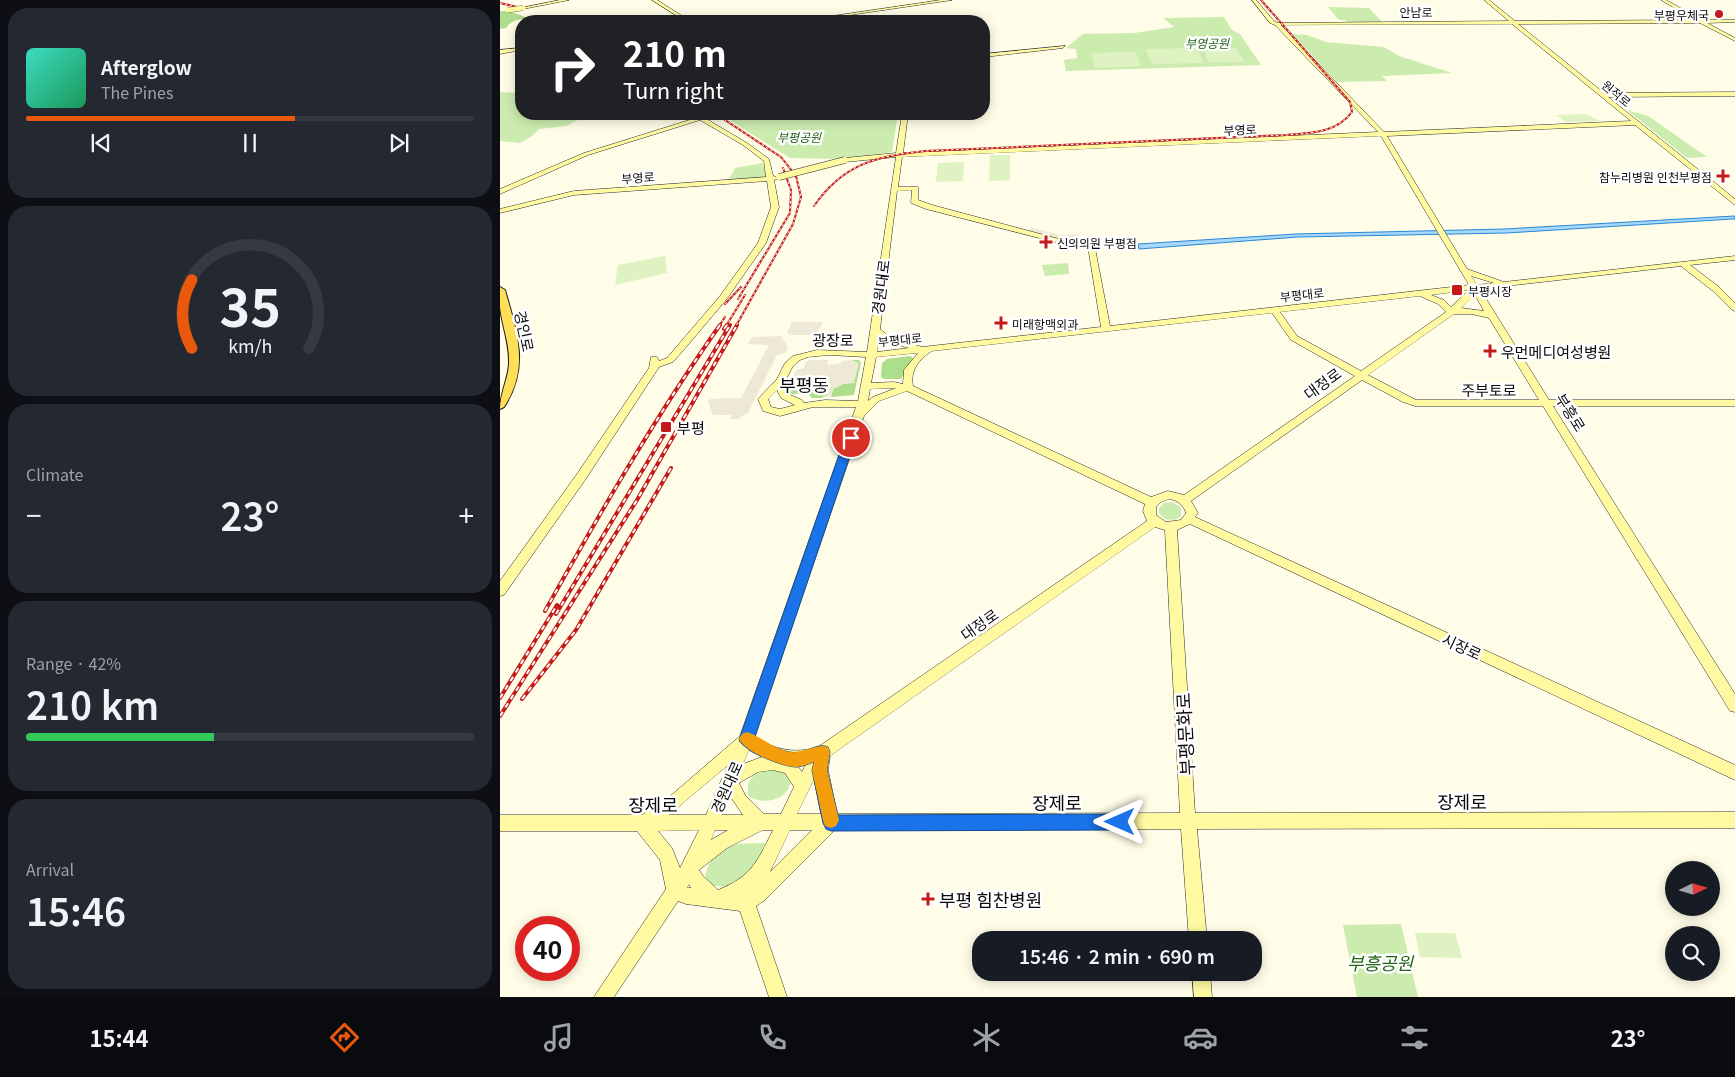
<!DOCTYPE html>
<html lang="en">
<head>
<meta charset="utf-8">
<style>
	:root { --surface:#171b24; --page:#242831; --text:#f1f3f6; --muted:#9ea1a6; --line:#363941; --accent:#ea580c }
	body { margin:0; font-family:Georgia,"Noto Sans KR",serif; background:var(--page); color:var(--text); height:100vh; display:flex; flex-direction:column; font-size:19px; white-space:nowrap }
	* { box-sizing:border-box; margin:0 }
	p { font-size:16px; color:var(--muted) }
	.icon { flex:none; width:28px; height:28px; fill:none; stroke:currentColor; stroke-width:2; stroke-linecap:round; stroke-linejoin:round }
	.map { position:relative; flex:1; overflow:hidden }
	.details { display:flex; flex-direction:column; gap:8px; padding:8px; background:#0d0f14; width:500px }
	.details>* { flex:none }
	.guide { position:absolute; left:15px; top:15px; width:475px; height:105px; border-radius:20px; box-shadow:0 2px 12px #0003; background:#202124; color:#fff; overflow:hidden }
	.needle { width:32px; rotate:85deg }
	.tools { position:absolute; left:1165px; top:861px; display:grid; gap:10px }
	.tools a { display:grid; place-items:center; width:55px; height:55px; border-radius:50%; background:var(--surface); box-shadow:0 2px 12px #0003; font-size:25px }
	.speed { position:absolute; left:15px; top:916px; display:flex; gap:10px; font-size:25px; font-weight:700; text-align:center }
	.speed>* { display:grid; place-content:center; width:65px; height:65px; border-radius:50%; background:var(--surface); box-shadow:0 2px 12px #0003; line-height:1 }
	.speed .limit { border:8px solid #d22; background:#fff; color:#111 }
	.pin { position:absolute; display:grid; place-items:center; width:42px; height:42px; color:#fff; margin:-21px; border:2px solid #fff; border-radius:50%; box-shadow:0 1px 5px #0007 }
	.me { position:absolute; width:55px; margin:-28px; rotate:270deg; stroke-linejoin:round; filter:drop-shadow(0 0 4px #0008) }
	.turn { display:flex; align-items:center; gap:18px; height:105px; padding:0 25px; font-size:22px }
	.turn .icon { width:65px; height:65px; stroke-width:2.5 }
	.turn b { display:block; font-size:35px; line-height:42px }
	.big { font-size:38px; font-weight:600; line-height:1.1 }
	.details .widget { flex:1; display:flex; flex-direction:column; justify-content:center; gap:8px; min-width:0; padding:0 18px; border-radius:20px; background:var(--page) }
	.details .dial { align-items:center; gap:0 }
	.dial svg { height:130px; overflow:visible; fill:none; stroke:var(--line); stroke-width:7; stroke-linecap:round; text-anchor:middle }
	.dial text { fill:var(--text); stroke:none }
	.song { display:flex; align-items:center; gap:15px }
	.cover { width:60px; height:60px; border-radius:8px; background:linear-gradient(135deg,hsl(170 70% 55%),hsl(150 70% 35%)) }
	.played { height:5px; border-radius:2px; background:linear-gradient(90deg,var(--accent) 60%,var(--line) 60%) }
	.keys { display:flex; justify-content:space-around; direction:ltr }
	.heat { display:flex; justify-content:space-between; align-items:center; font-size:28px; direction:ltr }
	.charge { height:8px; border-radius:4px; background:linear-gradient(90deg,#34c759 42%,var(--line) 0) }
	.trip { position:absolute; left:472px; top:931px; width:290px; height:50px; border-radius:20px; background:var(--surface); box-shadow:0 2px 12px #0003; font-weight:600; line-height:50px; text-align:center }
	.menu { display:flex; height:80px; justify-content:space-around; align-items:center; background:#090b0e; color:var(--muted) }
	.menu .icon { width:35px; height:35px }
	.menu .active { color:var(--accent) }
	.menu b { font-size:22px; color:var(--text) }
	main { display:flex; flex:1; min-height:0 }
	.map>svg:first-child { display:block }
</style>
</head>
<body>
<main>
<section class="details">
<div class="widget">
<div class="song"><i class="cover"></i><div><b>Afterglow</b><p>The Pines</p></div></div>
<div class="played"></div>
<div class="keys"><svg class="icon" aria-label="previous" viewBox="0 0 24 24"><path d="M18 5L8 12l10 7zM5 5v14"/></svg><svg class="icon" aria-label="pause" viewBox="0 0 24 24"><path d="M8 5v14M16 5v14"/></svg><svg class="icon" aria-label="next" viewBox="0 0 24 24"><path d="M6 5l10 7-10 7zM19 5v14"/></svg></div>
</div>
<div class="widget dial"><svg viewBox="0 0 100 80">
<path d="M14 69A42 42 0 1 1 86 69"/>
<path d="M14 69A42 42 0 0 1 14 27" stroke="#ea580c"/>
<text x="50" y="56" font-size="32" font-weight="700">35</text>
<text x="50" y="72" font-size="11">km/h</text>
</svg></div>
<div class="widget"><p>Climate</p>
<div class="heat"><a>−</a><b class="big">23°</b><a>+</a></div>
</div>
<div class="widget"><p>Range · 42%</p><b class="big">210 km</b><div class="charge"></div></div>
<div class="widget"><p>Arrival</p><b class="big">15:46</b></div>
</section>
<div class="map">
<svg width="1235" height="997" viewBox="0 0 1235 997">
	<rect width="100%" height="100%" fill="#fffce7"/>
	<!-- green -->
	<path fill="#cbecae" d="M828,7L869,8L882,22L848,23L845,20H839Z
		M724,17L732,30L740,34L761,65L566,71L564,60L577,58L576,49L566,48L583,34L634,33L674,27L663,18Z
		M792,34L807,35L826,42L884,47L899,56L952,73L882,76L887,81L837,82Z
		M0,92L21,93V114H77L82,118L66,126L39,129L31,137L20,143L0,141Z
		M1127,110L1148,116L1207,157L1187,158Z
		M220,114H398L392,152L344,159L290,158Z
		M263,163L267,178L228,181L235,168Z
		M568,263L569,274L545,276L542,265Z
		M672,502L681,507V516C674,522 665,521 659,513V508L664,503Z
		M284,769L291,779C289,800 266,806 248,796V783L257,771Z
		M265,843C261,853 258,865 252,874C243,888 223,889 208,884L205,876C214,841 234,844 265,843Z
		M901,924L918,997H857L843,925Z"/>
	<!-- forest -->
	<path fill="#adde8c" d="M0,11H9L34,20C23,18 13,18 6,28L0,29Z
		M410,356L413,358L401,379H384L381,377L382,363L387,359Z
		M351,360H358L361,362L354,395L331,397L333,389L343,384L359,363Z
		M291,377H295L296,389H324L328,391L327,395L321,398H312L308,394H287L286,388Z"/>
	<!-- pitch -->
	<path fill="#dff2c1" d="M697,48L704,63L652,64L646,49Z
		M736,48L745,62H708L704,49Z
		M636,52L641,66L595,68L591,53Z
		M1085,114L1101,121L1066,122L1056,115Z
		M490,155H510V180L489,181Z
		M464,162L463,181L436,182L438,163Z
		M165,256L167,273L115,285L118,265Z
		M915,933H955L962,958L920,957Z"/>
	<!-- plaza -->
	<path fill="#eee9d7" d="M532,228L560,235L579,234L581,244L527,232Z
		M292,322H323L317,335H292L287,333Z
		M281,336L288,347L285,353L277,355L248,413L238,419H230L231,415H213L208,402L210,399L241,398L269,345L248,344L252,337Z
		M310,360H328L327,365L342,363L343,361L351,360L359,363L354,383L343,384L333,389L331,397H323L327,395L328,392L324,389H296L291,385L296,370L304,368L306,362Z"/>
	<!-- water -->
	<path fill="#a7d7fb" stroke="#2888d8" d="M1235,216V219H1232L1007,233L798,237L639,249L638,244L796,234L1004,229Z"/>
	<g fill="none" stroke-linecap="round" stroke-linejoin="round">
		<defs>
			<path id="secondary" d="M60,0H69L23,9L21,8Z
				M152,0H157L190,21H185Z
				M441,0H452L309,21H299Z
				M752,0H756L774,21L778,23L1009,21L984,0H989L1015,21L1195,20L1161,0H1166L1202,20H1235V22L1207,23L1235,38V41L1200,23L1018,24L1104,93L1235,92V96L1108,97L1235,199V205L1135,125L887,136L967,269L1004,282L1235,256V260L1190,265L1219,287L1235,303V311L1232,310L1213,291L1181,266L980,289L1049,400H1235V406H1053L1235,694V712L1230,711L1043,406H915L903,402L862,380L691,501L698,513L695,517L1235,765V780L690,524L677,530L695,813L1235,812V828L697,829L707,940H689L681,829L335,830L265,900L256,906L287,997H269L240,911L186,904L178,901L114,997H94L166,889L160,860L137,831H0V815H142L168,798L240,736L356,407H313L280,416L263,411L258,399L277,379L285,363L293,356L317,350L367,352L396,157L345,162L342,160L345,158L396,153L402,114H408L403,153L878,132L775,25L770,23ZM1012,24L1131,121L884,132L781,25ZM881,136L969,285L610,326L594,243H574L432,205L418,200V187H398L402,157ZM412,190L411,203L426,209L574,247H588L601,327L422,347L388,336L380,329L397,191ZM971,276L994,283L977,285ZM969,290L951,307L944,300L931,295ZM975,295L984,311L961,308ZM920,296L938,304L946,312L861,371L797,336L780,312ZM772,313L791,340L855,376L684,495L668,491L651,497L413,386C410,370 419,359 432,351ZM954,314H972L989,318L1039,400H916L868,375ZM379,337L382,340L409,348L377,352ZM418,353L404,370L403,384L394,382L371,383L376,357ZM329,355L366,357L358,401L325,400L304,403L302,400L288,394L284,383L293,366L300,360L308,357ZM396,388L373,397L368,401L370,389ZM277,390L281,398L295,405L280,409L271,407L268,399ZM407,391L645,504L643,511L647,521L318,747C294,754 276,750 254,737L364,416L379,401ZM669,499C677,500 683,504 686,513L681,520L666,522L656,515V507L661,502ZM655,527L665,530L680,813L337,814L328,770L330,756ZM249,750L262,757L243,764ZM306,764L302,772L297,765ZM228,765L206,815H169ZM273,770L285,773L294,787L281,814H264L245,795L239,783L258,772ZM314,779L321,814H297ZM230,796L243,815H222ZM199,830L180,868L172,848L158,831ZM215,830H228L211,840ZM263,830H273C257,862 252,876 218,890L203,876L199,870L227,848ZM290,830H312L270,872ZM189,884L191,888H192H187Z
				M565,46L563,48L484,57V54Z
				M21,48V50L0,54V50Z
				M191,114H198L247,143L269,159L273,176L281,178L274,180L279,207L266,243L226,300L181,353L173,362L159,367L85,480L4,595L0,596V581L77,474L149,368L151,357H157L159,361L167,358L220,296L258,243L271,207L267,181L74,195L0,213V209L74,191L266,177L264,161L243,145L200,120L88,155L0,194V189L84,153L196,118Z
				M692,972H710L712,997H694Z"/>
			<path id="primary" d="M0,287L5,290C17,333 30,367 4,407L0,409C0,393 8,380 9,364C10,344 2,326 0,307C0,300 0,294 0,287Z"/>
		</defs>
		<!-- secondary casing -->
		<use href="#secondary" stroke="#2c2c2c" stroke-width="1"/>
		<!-- primary casing -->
		<use href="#primary" stroke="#1b1b1b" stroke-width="2"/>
		<!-- secondary -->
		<use href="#secondary" fill="#fffaa2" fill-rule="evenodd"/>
		<!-- primary -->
		<use href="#primary" fill="#ffdf57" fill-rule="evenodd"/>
		<defs>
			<path id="rail-far1" d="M0,3L17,7
				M49,18L59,21
				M38,20L42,21
				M216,114L281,157L296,176L301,197L293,224L236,326
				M314,206C343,164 376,156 425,151L786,135C810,133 837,133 852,112L850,102L761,0
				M238,299L290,213L291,190L283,168
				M225,304L241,287
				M219,326L225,317
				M226,326L245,295"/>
			<path id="rail" d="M224,329L227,325
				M45,611C100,513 155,417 220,325
				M56,614L230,325
				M0,698L57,605
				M22,699L76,630L171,468
				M0,716L137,500L237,325"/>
		</defs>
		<!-- rail-far1 casing -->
		<use href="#rail-far1" stroke="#c41a19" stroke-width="2"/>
		<!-- rail casing -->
		<use href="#rail" stroke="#c41a19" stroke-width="4"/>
		<!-- rail-far1 -->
		<use href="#rail-far1" stroke="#fff" stroke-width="1" stroke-dasharray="2.5" stroke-linecap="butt"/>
		<!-- rail -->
		<use href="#rail" stroke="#fff" stroke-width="2" stroke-dasharray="5" stroke-linecap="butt"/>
		<defs>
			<path id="secondary-bridge-far1" d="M8,10L23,8"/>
			<path id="secondary-bridge" d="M279,177L345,160"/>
		</defs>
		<!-- secondary-bridge-far1 casing -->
		<use href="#secondary-bridge-far1" stroke="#2c2c2c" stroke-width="5.5" stroke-linecap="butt"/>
		<!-- secondary-bridge casing -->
		<use href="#secondary-bridge" stroke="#2c2c2c" stroke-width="7" stroke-linecap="butt"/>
		<!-- secondary-bridge-far1 -->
		<use href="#secondary-bridge-far1" stroke="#fffaa2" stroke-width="5"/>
		<!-- secondary-bridge -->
		<use href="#secondary-bridge" stroke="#fffaa2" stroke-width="6"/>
	</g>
	<!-- route -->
	<path fill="#1a73e8" stroke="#114b97" d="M351,435L356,438L255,737C267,744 286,755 301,752C310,750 319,743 328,747L330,752L327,770L338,815L620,814L626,816L628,822L626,828L620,830L331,831L326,829L323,823L312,770L314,762C309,764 303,766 298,767C285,768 245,752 239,740L345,438Z"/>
	<!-- slow -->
	<path fill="#f59e0b" d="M247,732C262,737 273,749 290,752C303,754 317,743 328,747L330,752L327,770L339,820L336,826L331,828L325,826L323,820L312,770L314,762C309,764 303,766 298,767C284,768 245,752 239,739L242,734Z"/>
	<!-- markers -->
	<g fill="#c41a19" stroke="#fff" stroke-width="2">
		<circle cx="1219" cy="14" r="5"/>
		<path d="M1220.5 168.5h5v5h5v5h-5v5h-5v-5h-5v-5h5z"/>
		<path d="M543.5 234.5h5v5h5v5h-5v5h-5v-5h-5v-5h5z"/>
		<rect x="951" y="284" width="12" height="12" rx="2.5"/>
		<path d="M498.5 315.5h5v5h5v5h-5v5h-5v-5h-5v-5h5z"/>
		<path d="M987.5 343.5h5v5h5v5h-5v5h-5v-5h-5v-5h5z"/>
		<rect x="160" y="421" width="12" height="12" rx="2.5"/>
		<path d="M425.5 891.5h5v5h5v5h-5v5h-5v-5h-5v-5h5z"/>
	</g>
	<g text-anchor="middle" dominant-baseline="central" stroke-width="5" stroke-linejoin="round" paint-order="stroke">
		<!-- far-street labels -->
		<g font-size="12" fill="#0a0a0a" stroke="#fff">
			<text x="916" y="11">안남로</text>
			<text transform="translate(1117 93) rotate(39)">원적로</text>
			<text transform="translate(740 129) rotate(-3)">부영로</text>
			<text transform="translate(138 177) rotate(-4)">부영로</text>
			<text transform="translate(802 294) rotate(-6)">부평대로</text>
			<text transform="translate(400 339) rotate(-6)">부평대로</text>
		</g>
		<!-- far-poi labels -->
		<g font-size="12" fill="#0a0a0a" stroke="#fff" text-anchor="start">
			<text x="1209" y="14" text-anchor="end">부평우체국</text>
			<text x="1212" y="176" text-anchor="end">참누리병원 인천부평점</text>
			<text x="557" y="242">신의의원 부평점</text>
			<text x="968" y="290">부평시장</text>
			<text x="512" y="323">미래항맥외과</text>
		</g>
		<!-- far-park labels -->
		<g font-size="12" font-style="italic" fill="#236517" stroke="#fff">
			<text x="707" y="42">부영공원</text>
			<text x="299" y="136">부평공원</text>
		</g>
		<!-- street labels -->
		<g font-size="15" fill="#0a0a0a" stroke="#fff">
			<text transform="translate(380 287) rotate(-83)">경원대로</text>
			<text transform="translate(25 331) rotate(78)">경인로</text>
			<text x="333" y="339">광장로</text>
			<text transform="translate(822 383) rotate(-36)">대정로</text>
			<text x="989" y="389">주부토로</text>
			<text transform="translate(1071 412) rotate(58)">부흥로</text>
			<text transform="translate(479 624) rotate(-35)">대정로</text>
			<text transform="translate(962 646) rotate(25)">시장로</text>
			<text transform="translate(226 787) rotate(-66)">경원대로</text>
		</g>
		<!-- poi labels -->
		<g font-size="15" fill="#0a0a0a" stroke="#fff" text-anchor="start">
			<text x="1001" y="351">우먼메디여성병원</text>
			<text x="177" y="427">부평</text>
		</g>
		<!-- quarter labels -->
		<g font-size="18" fill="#0a0a0a" stroke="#fff">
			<text x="304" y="384">부평동</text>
		</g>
		<!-- near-street labels -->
		<g font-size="18" fill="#0a0a0a" stroke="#fff">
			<text transform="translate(684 734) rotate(-93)">부평문화로</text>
			<text x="962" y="801">장제로</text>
			<text x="557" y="802">장제로</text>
			<text x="153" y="804">장제로</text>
		</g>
		<!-- near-poi labels -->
		<g font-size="18" fill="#0a0a0a" stroke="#fff" text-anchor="start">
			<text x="439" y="899">부평 힘찬병원</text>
		</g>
		<!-- near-park labels -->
		<g font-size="18" font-style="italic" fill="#236517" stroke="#fff">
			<text x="880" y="962">부흥공원</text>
		</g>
	</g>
</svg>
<div class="tools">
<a><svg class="needle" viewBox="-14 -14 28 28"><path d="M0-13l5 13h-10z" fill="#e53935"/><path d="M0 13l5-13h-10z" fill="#9ea1a6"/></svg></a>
<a><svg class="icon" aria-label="search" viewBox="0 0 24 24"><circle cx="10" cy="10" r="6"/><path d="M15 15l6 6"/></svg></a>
</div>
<div class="speed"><div class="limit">40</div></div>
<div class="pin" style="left:351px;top:438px;background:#d93025"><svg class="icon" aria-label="arrive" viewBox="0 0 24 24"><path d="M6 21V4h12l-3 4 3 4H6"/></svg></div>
<svg class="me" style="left:620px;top:822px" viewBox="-20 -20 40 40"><path d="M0-17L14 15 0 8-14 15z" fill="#1a73e8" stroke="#fff" stroke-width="4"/></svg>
<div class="trip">15:46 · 2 min · 690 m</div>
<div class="guide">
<div class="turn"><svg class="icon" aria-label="right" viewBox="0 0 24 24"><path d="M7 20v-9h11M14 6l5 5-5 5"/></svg><div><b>210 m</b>Turn right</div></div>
</div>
</div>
</main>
<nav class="menu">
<b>15:44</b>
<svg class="icon active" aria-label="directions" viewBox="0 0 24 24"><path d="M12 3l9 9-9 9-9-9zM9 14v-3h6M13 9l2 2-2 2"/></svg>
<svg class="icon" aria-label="music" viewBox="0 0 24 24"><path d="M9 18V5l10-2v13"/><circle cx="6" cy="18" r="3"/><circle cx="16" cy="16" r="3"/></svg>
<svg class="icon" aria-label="phone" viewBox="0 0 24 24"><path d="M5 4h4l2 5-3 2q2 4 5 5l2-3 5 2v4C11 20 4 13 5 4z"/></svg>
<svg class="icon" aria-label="climate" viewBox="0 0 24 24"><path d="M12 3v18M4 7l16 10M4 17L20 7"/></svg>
<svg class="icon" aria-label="car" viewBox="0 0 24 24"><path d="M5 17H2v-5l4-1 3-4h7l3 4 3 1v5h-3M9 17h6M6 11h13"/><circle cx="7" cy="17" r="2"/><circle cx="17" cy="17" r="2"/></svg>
<svg class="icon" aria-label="filters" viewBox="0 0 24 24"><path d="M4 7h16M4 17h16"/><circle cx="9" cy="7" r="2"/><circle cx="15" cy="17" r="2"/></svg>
<b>23°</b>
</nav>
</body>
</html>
